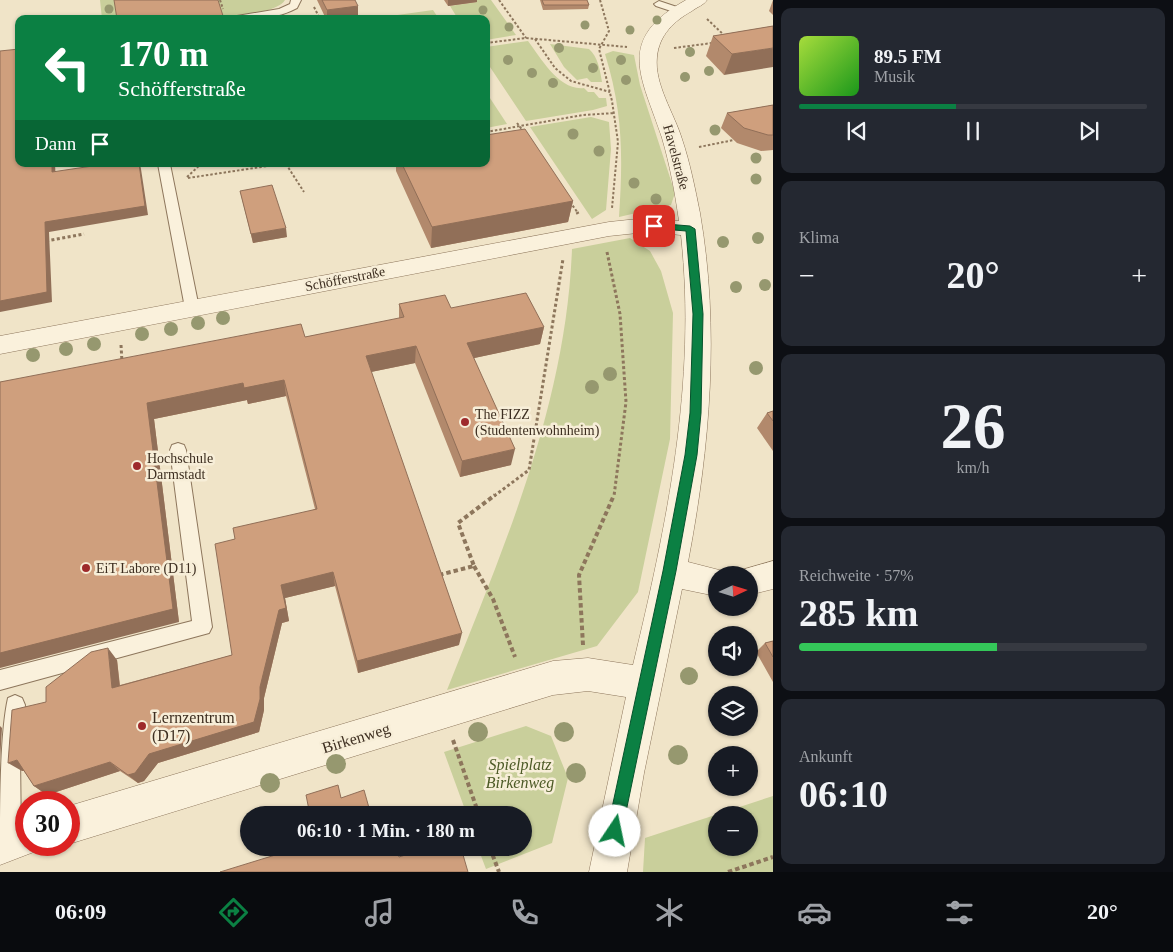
<!DOCTYPE html>
<html lang="de">
<head>
<meta charset="utf-8">
<style>
	:root { --surface:#171b24; --page:#242831; --text:#f1f3f6; --muted:#9ea1a6; --line:#363941; --accent:#0b8043 }
	body { margin:0; font-family:Georgia,serif; background:var(--page); color:var(--text); height:100vh; display:flex; flex-direction:column; font-size:19px; white-space:nowrap }
	* { box-sizing:border-box; margin:0 }
	p { font-size:16px; color:var(--muted) }
	.icon { flex:none; width:28px; height:28px; fill:none; stroke:currentColor; stroke-width:2; stroke-linecap:round; stroke-linejoin:round }
	.map { position:relative; flex:1; overflow:hidden }
	.panel { display:flex; flex-direction:column; gap:8px; padding:8px; background:#0d0f14; width:400px }
	.panel>* { flex:none }
	.top-card { position:absolute; left:15px; top:15px; width:475px; height:152px; border-radius:10px; box-shadow:0 1px 4px #0004; background:#0b8043; color:#fff; overflow:hidden }
	.needle { width:32px; rotate:86deg }
	.buttons { position:absolute; left:708px; top:566px; display:grid; gap:10px }
	.buttons a { display:grid; place-items:center; width:50px; height:50px; border-radius:50%; background:var(--surface); box-shadow:0 1px 4px #0004; font-size:25px }
	.speed { position:absolute; left:15px; top:791px; display:flex; gap:10px; font-size:25px; font-weight:700; text-align:center }
	.speed>* { display:grid; place-content:center; width:65px; height:65px; border-radius:50%; background:var(--surface); box-shadow:0 1px 4px #0004; line-height:1 }
	.speed .limit { border:8px solid #d22; background:#fff; color:#111 }
	.pin { position:absolute; display:grid; place-items:center; width:42px; height:42px; color:#fff; margin:-21px; border-radius:10px; box-shadow:0 2px 8px #0006 }
	.me { position:absolute; width:55px; margin:-28px; rotate:11deg; stroke-linejoin:round; filter:drop-shadow(0 0 4px #0008) }
	.turn { display:flex; align-items:center; gap:18px; height:105px; padding:0 20px; font-size:22px }
	.turn .icon { width:65px; height:65px; stroke-width:2.5 }
	.turn b { display:block; font-size:35px; line-height:42px }
	.then { display:flex; align-items:center; height:48px; padding:0 20px; background:#0003; gap:10px; font-size:19px }
	.big { font-size:38px; font-weight:700; line-height:1.1 }
	.panel .tile { flex:1; display:flex; flex-direction:column; justify-content:center; gap:8px; min-width:0; padding:0 18px; border-radius:10px; background:var(--page) }
	.panel .dial { align-items:center; gap:0 }
	.dial b { font-size:65px; line-height:1 }
	.song { display:flex; align-items:center; gap:15px }
	.cover { width:60px; height:60px; border-radius:8px; background:linear-gradient(135deg,hsl(80 70% 55%),hsl(120 70% 35%)) }
	.played { height:5px; border-radius:2px; background:linear-gradient(90deg,var(--accent) 45%,var(--line) 45%) }
	.keys { display:flex; justify-content:space-around; direction:ltr }
	.heat { display:flex; justify-content:space-between; align-items:center; font-size:28px; direction:ltr }
	.charge { height:8px; border-radius:4px; background:linear-gradient(90deg,#34c759 57%,var(--line) 0) }
	.trip { position:absolute; left:240px; top:806px; width:292px; height:50px; border-radius:25px; background:var(--surface); box-shadow:0 1px 4px #0004; font-weight:700; line-height:50px; text-align:center }
	.tab-bar { display:flex; height:80px; justify-content:space-around; align-items:center; background:#090b0e; color:var(--muted) }
	.tab-bar .icon { width:35px; height:35px }
	.tab-bar .current { color:var(--accent) }
	.tab-bar b { font-size:22px; color:var(--text) }
	main { display:flex; flex:1; min-height:0 }
	.map>svg:first-child { display:block }
</style>
</head>
<body>
<main>
<div class="map">
<svg width="773" height="872" viewBox="0 0 773 872">
	<rect width="100%" height="100%" fill="#f0e4c8"/>
	<!-- green -->
	<path fill="#c9cf9b" fill-rule="evenodd" d="M100,0H285C272,24 131,19 102,19Z
		M476,0H491L516,35L486,40V19H458L450,6L476,2Z
		M433,10L439,19H369Z
		M528,41C541,58 559,91 584,88L588,92H594L599,98H606L607,106L593,110L526,121L486,61V47Z
		M550,44L589,49C598,57 600,70 602,82H591L587,78L577,80L564,67Z
		M613,51L634,55L640,85L675,193L671,205L619,217C623,157 623,112 605,54Z
		M486,92L507,124L486,128Z
		M591,117L609,122L611,149L606,210L592,219L530,127Z
		M630,238L650,251L661,271L673,313L670,439L638,592L597,646L447,690C504,547 566,405 572,249Z
		M526,726L551,736L568,778L552,843L486,869L478,848H524V815H467L444,752Z
		M773,796V872H643L645,838ZM716,815H749V848H716Z"/>
	<g fill="none" stroke-linecap="round" stroke-linejoin="round">
		<defs>
			<path id="service" d="M291,0H301L297,8C277,19 255,19 232,19L237,16L279,9L290,4Z
				M659,1L683,9L685,11L680,14L656,6L654,4Z
				M158,164H170L199,308L192,313L185,308Z
				M178,443L184,445L186,450L212,627L209,633L0,690V670L192,621L170,450L172,445Z
				M15,695L22,698L25,705L20,753L21,842L18,850L10,853L2,850L0,845C0,805 0,734 8,698Z"/>
			<path id="minor" d="M686,0H707C704,5 697,7 692,11C674,21 659,35 657,57C654,84 674,113 682,139C690,163 695,188 700,213C720,329 710,447 688,562L727,572L728,575H716V596L682,589L644,773L627,872H589L626,697L588,691L553,695L69,844V806L553,661L588,658L633,665C667,524 697,382 681,235L647,232L609,236L0,354V336L609,222L647,218L679,221C675,193 670,165 662,138C642,77 614,40 686,0Z
				M773,561V589L749,595V575H736L738,571Z
				M26,818V845H42L39,850L0,865V827Z"/>
		</defs>
		<!-- service casing -->
		<use href="#service" stroke="#8d765c" stroke-width="2"/>
		<!-- minor casing -->
		<use href="#minor" stroke="#8d765c" stroke-width="1"/>
		<!-- path-far2 -->
		<path stroke="#8d765c" stroke-width="2" stroke-dasharray="2.5 2" stroke-linecap="butt" d="M220,0L223,9
			M499,0L526,38
			M600,0L609,31L599,49L612,101L618,142L612,208
			M314,7L320,19
			M707,19L726,37
			M535,39L555,68L571,81L610,92
			M486,43L526,38L627,47
			M674,48L712,43
			M517,123L524,132
			M486,132L583,115L615,113
			M699,147L734,140
			M286,164L304,192
			M299,164H308
			M187,177L201,164
			M188,178L281,164
			M570,202L578,213"/>
		<!-- path-far1 -->
		<path stroke="#8d765c" stroke-width="3" stroke-dasharray="3 2.5" stroke-linecap="butt" d="M577,212L578,214
			M46,241L84,234
			M607,252L620,314L626,402L614,496
			M121,345L122,362
			M494,496L529,470L563,259"/>
		<!-- path -->
		<path stroke="#8d765c" stroke-width="4" stroke-dasharray="4.5 3" stroke-linecap="butt" d="M474,566L493,599L515,657
			M439,575L474,566L458,523L495,495
			M583,645L579,575L614,495
			M453,740L479,815
			M490,848L499,872
			M728,872L773,857"/>
		<!-- service -->
		<use href="#service" fill="#faf1dc" fill-rule="evenodd"/>
		<!-- minor -->
		<use href="#minor" fill="#faf1dc" fill-rule="evenodd"/>
	</g>
	<!-- trees -->
	<g fill="#96986f">
		<circle cx="109" cy="9" r="4.5"/>
		<circle cx="483" cy="10" r="4.5"/>
		<circle cx="657" cy="20" r="4.5"/>
		<circle cx="585" cy="25" r="4.5"/>
		<circle cx="509" cy="27" r="4.5"/>
		<circle cx="630" cy="30" r="4.5"/>
		<circle cx="559" cy="48" r="5"/>
		<circle cx="690" cy="52" r="5"/>
		<circle cx="508" cy="60" r="5"/>
		<circle cx="621" cy="60" r="5"/>
		<circle cx="593" cy="68" r="5"/>
		<circle cx="709" cy="71" r="5"/>
		<circle cx="532" cy="73" r="5"/>
		<circle cx="685" cy="77" r="5"/>
		<circle cx="626" cy="80" r="5"/>
		<circle cx="553" cy="83" r="5"/>
		<circle cx="715" cy="130" r="5.5"/>
		<circle cx="573" cy="134" r="5.5"/>
		<circle cx="599" cy="151" r="5.5"/>
		<circle cx="756" cy="158" r="5.5"/>
		<circle cx="756" cy="179" r="5.5"/>
		<circle cx="634" cy="183" r="5.5"/>
		<circle cx="656" cy="199" r="5.5"/>
		<circle cx="758" cy="238" r="6"/>
		<circle cx="723" cy="242" r="6"/>
		<circle cx="765" cy="285" r="6"/>
		<circle cx="736" cy="287" r="6"/>
		<circle cx="223" cy="318" r="7"/>
		<circle cx="198" cy="323" r="7"/>
		<circle cx="171" cy="329" r="7"/>
		<circle cx="142" cy="334" r="7"/>
		<circle cx="94" cy="344" r="7"/>
		<circle cx="66" cy="349" r="7"/>
		<circle cx="33" cy="355" r="7"/>
		<circle cx="756" cy="368" r="7"/>
		<circle cx="610" cy="374" r="7"/>
		<circle cx="592" cy="387" r="7"/>
		<circle cx="689" cy="676" r="9"/>
		<circle cx="478" cy="732" r="10"/>
		<circle cx="564" cy="732" r="10"/>
		<circle cx="678" cy="755" r="10"/>
		<circle cx="336" cy="764" r="10"/>
		<circle cx="576" cy="773" r="10"/>
		<circle cx="270" cy="783" r="10"/>
	</g>
	<!-- wall -->
	<path fill="#b2896c" d="M317,0H355L358,18L326,19Z
		M444,0H477V2L448,6Z
		M540,0H587L589,5L588,9L543,10Z
		M773,0V15L769,11Z
		M773,26L724,75L706,56L713,36Z
		M773,105V150L761,151L737,143L721,128L727,113Z
		M396,164H486L573,201L568,222L431,248L396,171Z
		M240,191L287,237L253,243Z
		M399,304L451,308L544,327L540,344L474,358L511,465L460,477L415,363L371,372L459,645L358,673L335,586L285,598L289,621L282,623L264,698V710L259,732L158,763L144,781L138,783L120,771L47,795L34,786L24,771H22L46,702L117,660L120,685L232,655L235,539L315,509L286,396L248,404L247,400L154,419L179,622L0,382L305,337L399,319Z
		M773,411V451L757,428L767,413Z
		M773,641V682L756,652L765,643Z"/>
	<!-- shaded-wall -->
	<path fill="#916f58" d="M448,0H477V2L448,6Z
		M358,6V18L327,19V10Z
		M773,48V67L724,75L732,54Z
		M52,164H55L56,182L52,172Z
		M139,164H140L141,169L148,215L49,232L52,302L0,312V301L45,222Z
		M573,201L568,222L431,248L432,227Z
		M286,228L287,237L253,243L251,234Z
		M544,327L540,344L465,360L467,343Z
		M416,346L415,363L366,373V356Z
		M284,380L286,396L248,404L247,400L154,419L179,622L0,668V653L147,403L243,383Z
		M515,449L511,465L460,477L462,461Z
		M333,572L335,586L285,598L289,621L282,623L264,698V710L259,732L158,763L144,781L138,783L128,775L149,754L260,687L281,585Z
		M462,633L459,645L358,673L357,661Z
		M108,648L117,660L121,699L112,688Z
		M0,726L2,728L0,761Z
		M17,760L31,769L22,771L8,763Z
		M110,762L120,771L47,795L34,786Z"/>
	<!-- building -->
	<path fill="#cf9f7d" stroke="#916f58" d="M114,0H218L224,19H117Z
		M322,0H355L358,6L327,10Z
		M542,0H587L589,5H544Z
		M773,26V48L732,54L713,36Z
		M19,49V164H52V172L106,164H139L145,206L45,222L47,292L0,301V51Z
		M773,105V135H768L744,128L727,113Z
		M525,129L573,201L432,227L402,164H486V135Z
		M272,185L286,228L251,234L240,191Z
		M526,293L544,327L467,343L515,449L462,461L416,346L366,356L462,633L357,661L333,572L281,585L286,608L279,610L260,687V699L254,722L149,754L135,773L128,775L110,762L34,786L17,760L8,763L12,710L46,702V687L91,652L108,648L112,688L232,655L215,544L235,539L233,528L317,509L284,380L244,388L243,383L147,403L173,609L0,653V382L301,324L305,337L404,317L399,304L445,295L451,308Z
		M773,411V421L767,413Z
		M773,641V657L765,643Z
		M338,785L341,798L364,790L371,815H310L306,795Z
		M298,848H396L399,857L427,848H461L468,872H220Z"/>
	<!-- route -->
	<path fill="#0b8043" stroke="#07532c" d="M654,223L690,226L695,229L703,314L701,413L697,455L676,571L622,831L620,837L615,839L609,837L607,831L663,571L685,455L690,413L693,314L686,231L651,228V224Z"/>
	<!-- markers -->
	<g fill="#9e2a2b" stroke="#f7eed8" stroke-width="2">
		<circle cx="465" cy="422" r="5"/>
		<circle cx="137" cy="466" r="5"/>
		<circle cx="86" cy="568" r="5"/>
		<circle cx="142" cy="726" r="5"/>
	</g>
	<g text-anchor="middle" dominant-baseline="central" stroke-width="5" stroke-linejoin="round" paint-order="stroke">
		<!-- street labels -->
		<g font-size="14" fill="#3d2e20" stroke="#f7eed8">
			<text transform="translate(676 157) rotate(75)">Havelstraße</text>
			<text transform="translate(345 279) rotate(-11)">Schöfferstraße</text>
		</g>
		<!-- poi labels -->
		<g font-size="14" fill="#3d2e20" stroke="#f7eed8" text-anchor="start">
			<text x="475" y="414">The FIZZ<tspan x="475" dy="16">(Studentenwohnheim)</tspan></text>
			<text x="147" y="458">Hochschule<tspan x="147" dy="16">Darmstadt</tspan></text>
			<text x="96" y="568">EiT Labore (D11)</text>
		</g>
		<!-- near-poi labels -->
		<g font-size="16" fill="#3d2e20" stroke="#f7eed8" text-anchor="start">
			<text x="152" y="717">Lernzentrum<tspan x="152" dy="18">(D17)</tspan></text>
		</g>
		<!-- near-street labels -->
		<g font-size="16" fill="#3d2e20" stroke="#f7eed8">
			<text transform="translate(356 738) rotate(-17)">Birkenweg</text>
		</g>
		<!-- near-park labels -->
		<g font-size="16" font-style="italic" fill="#4d5a26" stroke="#f7eed8">
			<text x="520" y="764">Spielplatz<tspan x="520" dy="18">Birkenweg</tspan></text>
		</g>
	</g>
</svg>
<div class="buttons">
<a><svg class="needle" viewBox="-14 -14 28 28"><path d="M0-13l5 13h-10z" fill="#e53935"/><path d="M0 13l5-13h-10z" fill="#9ea1a6"/></svg></a>
<a><svg class="icon" aria-label="sound" viewBox="0 0 24 24"><path d="M4 9h4l5-4v14l-5-4H4zM17 9q2 3 0 6"/></svg></a>
<a><svg class="icon" aria-label="layers" viewBox="0 0 24 24"><path d="M12 4l9 5-9 5-9-5zM3 14l9 5 9-5"/></svg></a>
<a>+</a>
<a>−</a>
</div>
<div class="speed"><div class="limit">30</div></div>
<div class="pin" style="left:654px;top:226px;background:#d93025"><svg class="icon" aria-label="arrive" viewBox="0 0 24 24"><path d="M6 21V4h12l-3 4 3 4H6"/></svg></div>
<svg class="me" style="left:615px;top:831px" viewBox="-20 -20 40 40"><circle r="19" fill="#fff"/><path d="M0-13L10 11 0 6-10 11z" fill="#0b8043"/></svg>
<div class="trip">06:10 · 1 Min. · 180 m</div>
<div class="top-card">
<div class="turn"><svg class="icon" aria-label="left" viewBox="0 0 24 24"><path d="M17 20v-9H6M10 6l-5 5 5 5"/></svg><div><b>170 m</b>Schöfferstraße</div></div>
<div class="then">Dann<svg class="icon" aria-label="arrive" viewBox="0 0 24 24"><path d="M6 21V4h12l-3 4 3 4H6"/></svg></div>
</div>
</div>
<section class="panel">
<div class="tile">
<div class="song"><i class="cover"></i><div><b>89.5 FM</b><p>Musik</p></div></div>
<div class="played"></div>
<div class="keys"><svg class="icon" aria-label="previous" viewBox="0 0 24 24"><path d="M18 5L8 12l10 7zM5 5v14"/></svg><svg class="icon" aria-label="pause" viewBox="0 0 24 24"><path d="M8 5v14M16 5v14"/></svg><svg class="icon" aria-label="next" viewBox="0 0 24 24"><path d="M6 5l10 7-10 7zM19 5v14"/></svg></div>
</div>
<div class="tile"><p>Klima</p>
<div class="heat"><a>−</a><b class="big">20°</b><a>+</a></div>
</div>
<div class="tile dial"><b>26</b><p>km/h</p></div>
<div class="tile"><p>Reichweite · 57%</p><b class="big">285 km</b><div class="charge"></div></div>
<div class="tile"><p>Ankunft</p><b class="big">06:10</b></div>
</section>
</main>
<nav class="tab-bar">
<b>06:09</b>
<svg class="icon current" aria-label="directions" viewBox="0 0 24 24"><path d="M12 3l9 9-9 9-9-9zM9 14v-3h6M13 9l2 2-2 2"/></svg>
<svg class="icon" aria-label="music" viewBox="0 0 24 24"><path d="M9 18V5l10-2v13"/><circle cx="6" cy="18" r="3"/><circle cx="16" cy="16" r="3"/></svg>
<svg class="icon" aria-label="phone" viewBox="0 0 24 24"><path d="M5 4h4l2 5-3 2q2 4 5 5l2-3 5 2v4C11 20 4 13 5 4z"/></svg>
<svg class="icon" aria-label="climate" viewBox="0 0 24 24"><path d="M12 3v18M4 7l16 10M4 17L20 7"/></svg>
<svg class="icon" aria-label="car" viewBox="0 0 24 24"><path d="M5 17H2v-5l4-1 3-4h7l3 4 3 1v5h-3M9 17h6M6 11h13"/><circle cx="7" cy="17" r="2"/><circle cx="17" cy="17" r="2"/></svg>
<svg class="icon" aria-label="filters" viewBox="0 0 24 24"><path d="M4 7h16M4 17h16"/><circle cx="9" cy="7" r="2"/><circle cx="15" cy="17" r="2"/></svg>
<b>20°</b>
</nav>
</body>
</html>
